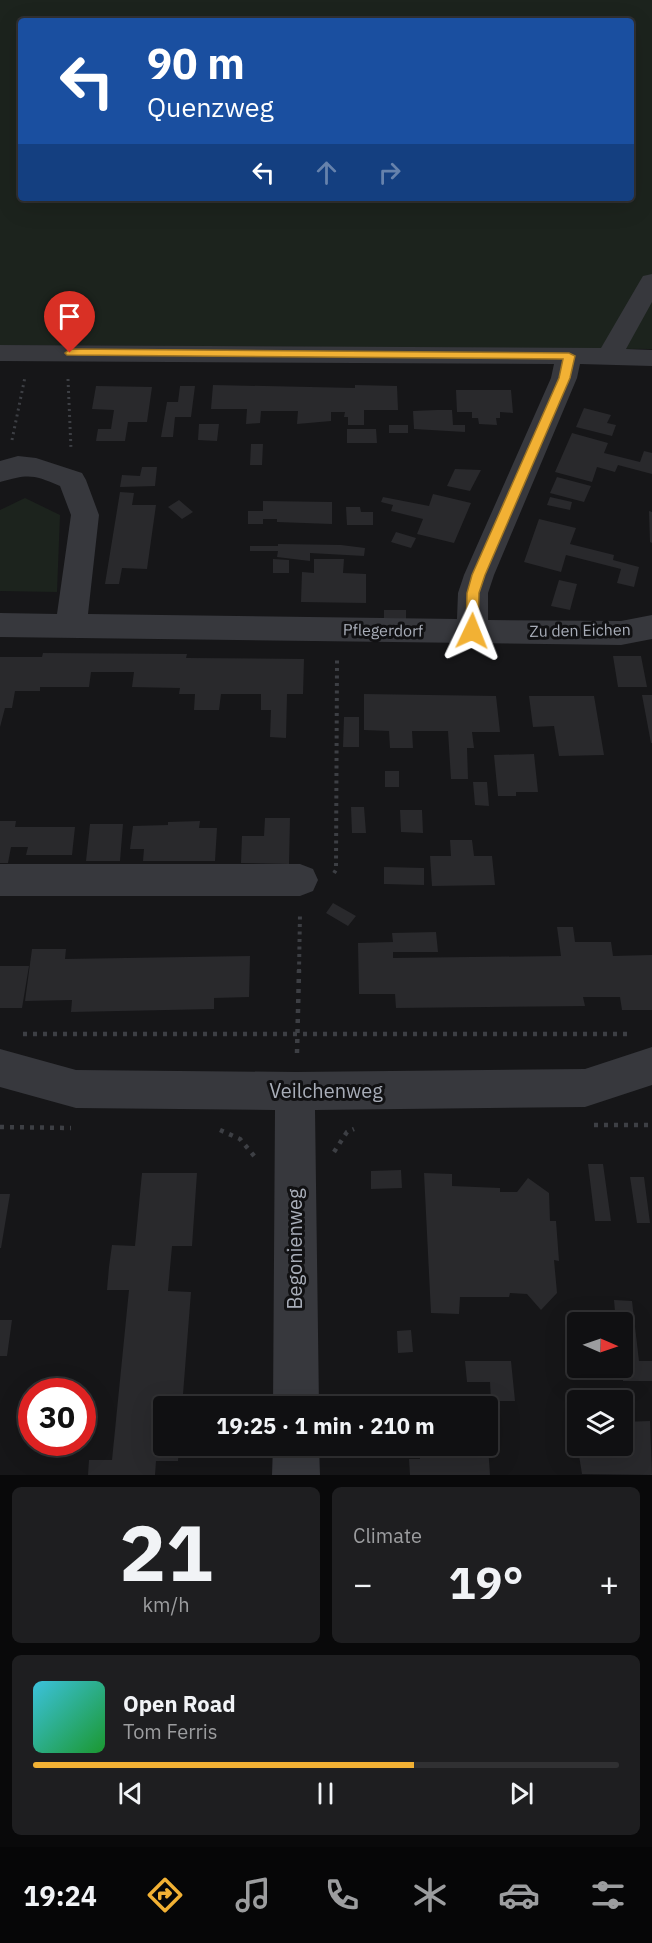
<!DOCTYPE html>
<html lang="en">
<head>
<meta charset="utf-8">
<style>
	:root { --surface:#101012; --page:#1e1e20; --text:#f1f3f6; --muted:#9c9d9f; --line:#303032; --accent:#f2b134 }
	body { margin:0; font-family:"IBM Plex Sans",sans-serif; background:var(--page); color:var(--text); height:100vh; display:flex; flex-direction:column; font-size:22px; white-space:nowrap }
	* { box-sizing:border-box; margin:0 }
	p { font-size:20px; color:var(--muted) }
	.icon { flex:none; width:33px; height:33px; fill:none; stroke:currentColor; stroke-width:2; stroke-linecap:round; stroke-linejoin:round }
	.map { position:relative; height:1475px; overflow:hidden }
	.sheet { display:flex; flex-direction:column; gap:12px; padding:12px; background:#09090a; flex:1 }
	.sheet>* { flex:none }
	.top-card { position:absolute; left:18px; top:18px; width:616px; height:183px; border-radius:6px; box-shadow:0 6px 24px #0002,0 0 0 2px var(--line); background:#1a4fa0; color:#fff; overflow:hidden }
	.needle { width:39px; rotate:92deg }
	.tools { position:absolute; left:567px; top:1312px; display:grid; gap:12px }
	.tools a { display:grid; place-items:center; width:66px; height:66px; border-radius:6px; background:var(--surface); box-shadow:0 6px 24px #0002,0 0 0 2px var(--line); font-size:30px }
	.speed { position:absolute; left:18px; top:1378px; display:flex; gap:12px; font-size:30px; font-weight:700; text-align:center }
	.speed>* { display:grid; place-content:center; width:78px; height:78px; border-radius:50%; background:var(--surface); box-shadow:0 6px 24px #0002,0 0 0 2px var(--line); line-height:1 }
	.speed .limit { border:9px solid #d22; background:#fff; color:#111 }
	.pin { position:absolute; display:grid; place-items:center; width:51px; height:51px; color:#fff; margin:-62px -26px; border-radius:50% 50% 50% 0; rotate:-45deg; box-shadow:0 0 6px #0007 }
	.pin .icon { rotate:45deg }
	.me { position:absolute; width:66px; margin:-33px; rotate:2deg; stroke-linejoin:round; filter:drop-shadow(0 0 4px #0008) }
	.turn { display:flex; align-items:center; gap:21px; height:126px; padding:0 30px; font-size:27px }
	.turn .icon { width:78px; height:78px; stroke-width:2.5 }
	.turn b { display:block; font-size:42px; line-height:51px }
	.lanes { display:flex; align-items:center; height:57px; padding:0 30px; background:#0003; justify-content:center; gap:30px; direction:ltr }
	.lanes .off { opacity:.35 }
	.big { font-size:45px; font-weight:700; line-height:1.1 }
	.sheet .tile { flex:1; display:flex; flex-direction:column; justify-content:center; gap:9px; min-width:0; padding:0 21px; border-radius:9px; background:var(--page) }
	.sheet .dial { align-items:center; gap:0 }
	.dial b { font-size:78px; line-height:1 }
	.song { display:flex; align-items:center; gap:18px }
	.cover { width:72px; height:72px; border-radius:9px; background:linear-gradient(135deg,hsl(190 70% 55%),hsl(130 70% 35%)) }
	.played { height:6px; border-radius:3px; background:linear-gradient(90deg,var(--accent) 65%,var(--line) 65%) }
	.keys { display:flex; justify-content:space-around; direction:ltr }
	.heat { display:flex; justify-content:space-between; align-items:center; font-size:33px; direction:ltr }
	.sheet .tiles { flex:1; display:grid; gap:12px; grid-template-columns:1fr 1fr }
	.tile:last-child { grid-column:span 2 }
	.trip { position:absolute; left:153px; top:1396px; width:345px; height:60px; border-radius:6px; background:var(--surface); box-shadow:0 6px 24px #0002,0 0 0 2px var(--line); font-weight:700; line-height:60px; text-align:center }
	.dock { display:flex; height:96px; justify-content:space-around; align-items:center; background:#060607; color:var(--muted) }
	.dock .icon { width:42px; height:42px }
	.dock .active { color:var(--accent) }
	.dock b { font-size:27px; color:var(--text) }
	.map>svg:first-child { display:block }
</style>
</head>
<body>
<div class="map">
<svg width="652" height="1475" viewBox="0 0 652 1475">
	<rect width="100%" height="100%" fill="#161618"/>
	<!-- green -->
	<path fill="#1c231d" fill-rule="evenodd" d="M0,0H652V349L0,345ZM21,21H632V198H21Z
		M25,498L60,515L57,592L0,591V510Z"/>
	<!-- building -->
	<path fill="#29292c" d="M213,385L355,388V385L397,386L398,410H364V425H348V417H344L345,412H331V421L297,424L298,411H261L260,423L246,424L247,409H211Z
		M96,386L152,387L147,422H128L125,441H96L98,429H111L114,410L92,409Z
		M180,386H195L191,417H175L173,437H161L167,402H178Z
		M456,390H511L513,413L500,412V418H496L497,425L479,424L478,418H472V412H457Z
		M584,408L611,415L607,423L616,425L612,436L576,427Z
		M437,410H452L453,425H465V432L414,429L413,411Z
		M199,424H219L217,441L198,440Z
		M389,425H408V433H389Z
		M347,429H376L377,443H347Z
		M572,433L608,443L604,453L640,462L644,451L652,453V474L618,465L615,472L597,467L592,482L555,472Z
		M251,444H263L262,465H250Z
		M142,467H157L155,486L120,487L122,475L140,476Z
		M455,469L481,470L470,491L447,486Z
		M557,477L591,486L584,502L550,493Z
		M120,492L134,493L132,505H156L147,569L122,568L119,584H105Z
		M433,494L471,503L454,543L417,534L423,519L391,511L393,505L381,502L383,497L429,506Z
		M550,497L572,502L570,510L547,505Z
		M179,500L193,512L182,519L168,507Z
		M263,501L332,502V524L277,522V519H263V524H248V511H263Z
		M346,507H360L361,512H373V525H347Z
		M649,511L652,512V543L650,542Z
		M539,519L576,528L570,544L614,555L613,560L639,567L634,587L617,583L621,569L566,555L561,572L524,562Z
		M396,532L416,538L411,548L391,542Z
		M278,544L341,545L365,548L364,556L310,553V561L277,557L278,551H250V546H278Z
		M273,559L289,560V573H273Z
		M314,559H344L343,573L366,574V603L301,602L302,572L314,573Z
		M559,580L577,584L570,610L551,606Z
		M384,610H406V619L384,618Z
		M43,653L187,654L186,658L304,659L303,694H287L286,738L270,737L271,710H261V694H221L219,710H194L195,694H179L180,688L132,687L134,672H91L89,687H40V691H15L12,708H5L0,727V657H42Z
		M613,656H641L647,687H618Z
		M364,694L496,696L500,732H472L474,748H467L468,779H451L448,731H412L413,748H390L389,731L364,730Z
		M642,695H652V743H651Z
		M529,696H594L604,755L559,756L554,726L533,727Z
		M344,717H359V747H343Z
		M534,754L538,792H516V796H498L494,755Z
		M385,771H399V787H385Z
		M473,782H487L489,806L475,805Z
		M351,807H364L366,833H352Z
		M400,810H422L423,833L401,832Z
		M265,818H290L289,864L241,863L242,836H264Z
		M0,821H16L15,827H75L72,855H26L28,847H11L8,863H0Z
		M200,821L199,828H217L215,861H143L144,849H130L133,826L168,825V822Z
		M90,824H123L120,861H86Z
		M450,840H472L474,856H492L495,885L432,886L430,856H451Z
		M384,867L424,868V885L384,884Z
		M333,903L356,916L348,926L326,913Z
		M557,927H573L575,942H611L613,956L652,955V1010H622L620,997H583L585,1006L396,1008L395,994H359L358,943L393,942L392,933L436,932L438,952H393V958L561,956Z
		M32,949H66L65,959L250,956L249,997L214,998V1009L71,1012L72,1000L25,1001Z
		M0,966H29L22,1008H0Z
		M588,1164H603L611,1221H595Z
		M401,1170L402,1188L371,1189V1171Z
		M142,1173H197L192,1246H172L170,1268L168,1291L191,1292L182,1407H164V1446H179L178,1461H156L155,1475H88L89,1460H112L129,1290H107L109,1267L112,1245L135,1246Z
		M424,1173L452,1174V1186L500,1188V1192H517L528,1178L549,1193L550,1221H556L559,1261L554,1260L557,1293L541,1310L527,1294L510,1293L509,1297H460L459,1314L431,1313Z
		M630,1177H644L650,1223H637Z
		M0,1194H10L1,1248H0Z
		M614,1300L632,1301L639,1361H652V1381H623L622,1323H616Z
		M0,1320H12L7,1356H0Z
		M411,1330L413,1352L398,1353L397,1331Z
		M465,1361H511L515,1401H491L490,1382H467Z
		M650,1421L652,1475L582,1474L578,1449L582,1446H622V1422Z
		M420,1446H488L490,1475H410L409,1459H420Z"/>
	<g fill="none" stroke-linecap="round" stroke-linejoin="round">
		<!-- path-far2 -->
		<path stroke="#3d3f44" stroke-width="3" stroke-dasharray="2 4" stroke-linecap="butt" d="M68,379L71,449
			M12,440L25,377"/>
		<!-- path-far1 -->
		<path stroke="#3d3f44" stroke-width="4" stroke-dasharray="3 4.5" stroke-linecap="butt" d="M334,873L336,870L337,660
			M299,972L300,914"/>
		<!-- path -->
		<path stroke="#3d3f44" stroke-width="4.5" stroke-dasharray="4 6" stroke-linecap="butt" d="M23,1034H627
			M297,1053L299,970
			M594,1125H652
			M0,1127L71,1128
			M220,1130L240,1139L255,1157
			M334,1152L347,1132L354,1129"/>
		<!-- minor -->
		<path fill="#37383d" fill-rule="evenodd" d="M652,274V302L626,349L652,350V366L580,364L577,378L494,575L488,593V620L621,621L652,615V639L621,645L0,637V613L57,614L71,515L60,486C33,474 28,474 0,482V461L18,456L36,458L82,473L86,480L99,515L88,614L457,619L458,593L464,575L551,378L554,364L0,361V345L601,348L640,281L643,276Z
			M0,864H300L313,869L318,880L313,891L300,896H0Z
			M652,1047V1085L585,1107L315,1110L319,1407H273L275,1110L76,1108L0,1087V1049L76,1070L296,1072L585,1069Z
			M273,1446H319L320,1475H272Z"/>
	</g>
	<!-- route -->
	<path fill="#f2b134" stroke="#9d7322" stroke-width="1.5" d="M70,349L569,353L575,356L570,378L485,575L479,593L478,631L472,636L466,631L467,593L472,575L559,378L563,359L67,355L65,353Z"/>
	<g text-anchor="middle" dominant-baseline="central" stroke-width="6" stroke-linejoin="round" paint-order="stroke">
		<!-- street labels -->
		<g font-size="16" fill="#a8adb8" stroke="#111113">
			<text transform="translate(383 630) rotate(1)">Pflegerdorf</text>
			<text transform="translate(580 630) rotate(-1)">Zu den Eichen</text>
		</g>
		<!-- near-street labels -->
		<g font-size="20" fill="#a8adb8" stroke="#111113">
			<text x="326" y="1090">Veilchenweg</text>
			<text transform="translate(294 1249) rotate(-90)">Begonienweg</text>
		</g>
	</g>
</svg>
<div class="tools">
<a><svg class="needle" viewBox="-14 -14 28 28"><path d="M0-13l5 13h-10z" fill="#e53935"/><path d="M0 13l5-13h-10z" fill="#9c9d9f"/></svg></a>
<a><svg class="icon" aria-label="layers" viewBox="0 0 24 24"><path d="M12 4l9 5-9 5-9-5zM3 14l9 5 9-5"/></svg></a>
</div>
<div class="speed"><div class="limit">30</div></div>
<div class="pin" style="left:70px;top:353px;background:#d93025"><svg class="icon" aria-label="arrive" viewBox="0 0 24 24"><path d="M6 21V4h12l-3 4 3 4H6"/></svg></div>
<svg class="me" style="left:472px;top:631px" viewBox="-20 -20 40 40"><path d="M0-17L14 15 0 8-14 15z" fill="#f2b134" stroke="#fff" stroke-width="4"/></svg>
<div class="trip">19:25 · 1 min · 210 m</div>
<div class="top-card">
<div class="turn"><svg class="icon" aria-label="left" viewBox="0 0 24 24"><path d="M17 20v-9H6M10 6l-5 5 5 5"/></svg><div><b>90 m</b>Quenzweg</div></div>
<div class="lanes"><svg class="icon" aria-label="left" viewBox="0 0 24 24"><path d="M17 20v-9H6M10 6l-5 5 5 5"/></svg><svg class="icon off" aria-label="ahead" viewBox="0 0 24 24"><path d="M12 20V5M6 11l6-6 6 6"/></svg><svg class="icon off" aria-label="right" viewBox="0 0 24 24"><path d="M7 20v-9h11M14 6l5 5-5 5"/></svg></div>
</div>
</div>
<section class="sheet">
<div class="tiles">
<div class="tile dial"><b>21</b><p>km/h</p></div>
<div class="tile"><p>Climate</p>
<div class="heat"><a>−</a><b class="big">19°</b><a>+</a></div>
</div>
<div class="tile">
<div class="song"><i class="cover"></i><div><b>Open Road</b><p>Tom Ferris</p></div></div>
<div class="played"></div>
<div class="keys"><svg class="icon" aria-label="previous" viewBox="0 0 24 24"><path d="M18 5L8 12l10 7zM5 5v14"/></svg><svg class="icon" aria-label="pause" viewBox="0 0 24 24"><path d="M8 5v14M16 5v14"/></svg><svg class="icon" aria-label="next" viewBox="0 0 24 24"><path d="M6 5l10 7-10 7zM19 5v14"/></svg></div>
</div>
</div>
</section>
<nav class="dock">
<b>19:24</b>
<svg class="icon active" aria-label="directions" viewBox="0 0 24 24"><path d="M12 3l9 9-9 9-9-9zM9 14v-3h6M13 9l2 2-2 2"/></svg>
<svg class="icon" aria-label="music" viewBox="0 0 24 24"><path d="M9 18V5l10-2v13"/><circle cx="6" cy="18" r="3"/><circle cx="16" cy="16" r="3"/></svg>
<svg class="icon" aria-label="phone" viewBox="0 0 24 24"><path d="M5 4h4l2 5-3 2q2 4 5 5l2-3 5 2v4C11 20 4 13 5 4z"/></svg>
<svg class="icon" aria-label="climate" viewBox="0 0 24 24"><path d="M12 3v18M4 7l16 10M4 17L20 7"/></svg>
<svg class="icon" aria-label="car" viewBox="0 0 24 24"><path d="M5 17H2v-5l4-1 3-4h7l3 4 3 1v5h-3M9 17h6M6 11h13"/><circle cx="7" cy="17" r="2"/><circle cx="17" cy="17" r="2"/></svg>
<svg class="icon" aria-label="filters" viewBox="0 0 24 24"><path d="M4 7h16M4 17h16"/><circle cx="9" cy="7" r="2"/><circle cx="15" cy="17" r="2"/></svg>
</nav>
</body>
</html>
